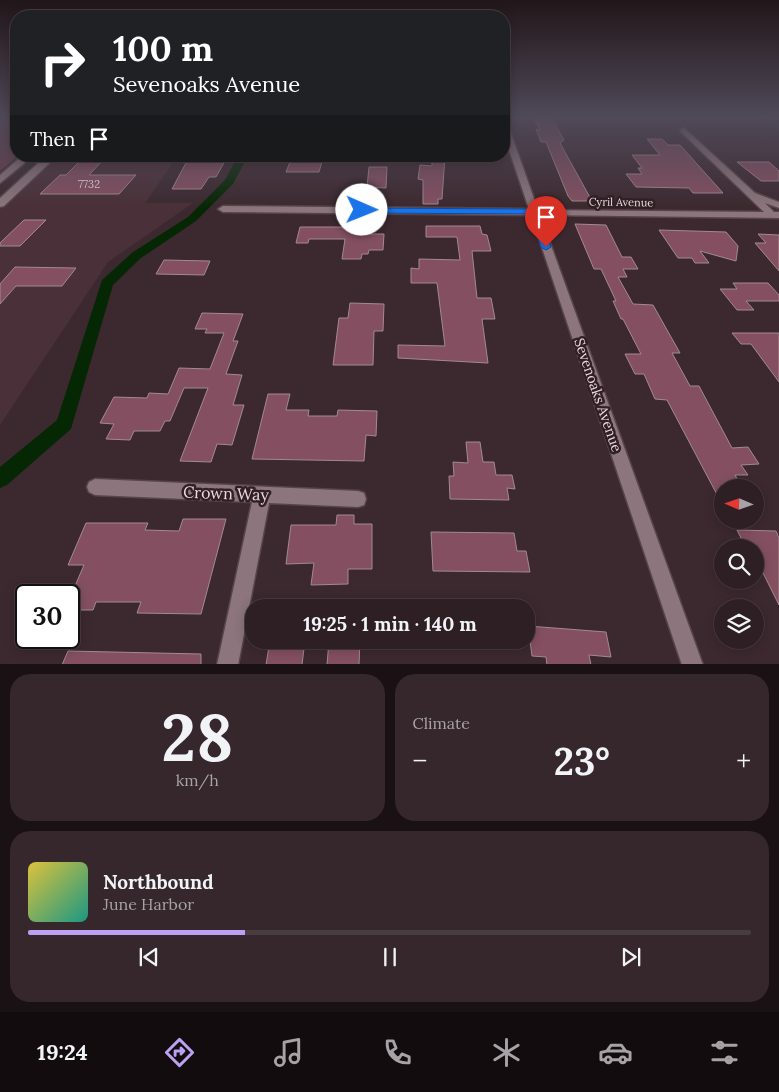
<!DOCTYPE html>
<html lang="en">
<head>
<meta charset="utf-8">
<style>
	:root { --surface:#2d1f23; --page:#35272b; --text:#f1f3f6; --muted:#a7a2a6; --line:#483d41; --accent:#bca0f2 }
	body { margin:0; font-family:Lora,serif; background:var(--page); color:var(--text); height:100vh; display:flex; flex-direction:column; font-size:19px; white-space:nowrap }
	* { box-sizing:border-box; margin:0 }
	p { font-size:16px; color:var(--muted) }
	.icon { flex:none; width:28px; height:28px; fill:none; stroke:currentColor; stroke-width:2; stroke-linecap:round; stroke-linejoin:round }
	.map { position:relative; height:664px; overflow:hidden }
	.drawer { display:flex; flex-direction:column; gap:10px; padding:10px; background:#191113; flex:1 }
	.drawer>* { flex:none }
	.top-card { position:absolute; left:10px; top:10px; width:500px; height:152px; border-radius:20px; box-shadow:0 2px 12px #0003,0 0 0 1px var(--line); background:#202124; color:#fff; overflow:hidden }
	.needle { width:32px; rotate:272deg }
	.fabs { position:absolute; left:714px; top:479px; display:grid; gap:10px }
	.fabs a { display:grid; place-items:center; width:50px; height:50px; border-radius:50%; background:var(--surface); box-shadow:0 2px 12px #0003,0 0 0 1px var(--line); font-size:25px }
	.speed { position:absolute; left:15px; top:584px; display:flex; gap:10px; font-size:25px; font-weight:700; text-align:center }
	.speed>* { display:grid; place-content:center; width:65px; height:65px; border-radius:50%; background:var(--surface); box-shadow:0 2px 12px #0003,0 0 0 1px var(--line); line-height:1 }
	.speed .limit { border:2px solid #111; border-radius:8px; background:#fff; color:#111 }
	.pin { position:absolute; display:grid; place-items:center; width:42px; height:42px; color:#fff; margin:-51px -21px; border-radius:50% 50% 50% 0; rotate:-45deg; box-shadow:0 0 5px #0007 }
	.pin .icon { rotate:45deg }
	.me { position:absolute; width:55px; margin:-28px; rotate:91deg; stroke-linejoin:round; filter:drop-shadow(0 0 4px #0008) }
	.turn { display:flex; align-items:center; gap:18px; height:105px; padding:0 20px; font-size:22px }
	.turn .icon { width:65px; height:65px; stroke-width:2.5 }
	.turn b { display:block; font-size:35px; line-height:42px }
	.then { display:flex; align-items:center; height:48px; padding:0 20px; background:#0003; gap:10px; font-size:19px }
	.big { font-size:38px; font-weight:700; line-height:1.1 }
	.drawer .widget { flex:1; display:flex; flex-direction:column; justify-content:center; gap:8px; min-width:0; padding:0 18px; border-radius:20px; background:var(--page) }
	.drawer .dial { align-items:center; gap:0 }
	.dial b { font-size:65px; line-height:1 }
	.song { display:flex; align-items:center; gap:15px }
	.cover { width:60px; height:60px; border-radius:8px; background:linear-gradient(135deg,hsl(50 70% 55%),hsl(170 70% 35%)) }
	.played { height:5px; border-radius:2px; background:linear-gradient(90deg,var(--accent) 30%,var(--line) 30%) }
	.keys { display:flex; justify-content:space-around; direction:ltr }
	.heat { display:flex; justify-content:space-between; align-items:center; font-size:28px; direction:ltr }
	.drawer .tiles { flex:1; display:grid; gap:10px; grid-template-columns:1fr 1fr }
	.widget:last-child { grid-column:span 2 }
	.trip { position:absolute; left:245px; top:599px; width:290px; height:50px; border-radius:20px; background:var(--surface); box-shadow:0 2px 12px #0003,0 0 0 1px var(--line); font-weight:700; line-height:50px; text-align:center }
	.menu { display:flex; height:80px; justify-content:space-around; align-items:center; background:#120c0e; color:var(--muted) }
	.menu .icon { width:35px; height:35px }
	.menu .active { color:var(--accent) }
	.menu b { font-size:22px; color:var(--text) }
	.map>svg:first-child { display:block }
</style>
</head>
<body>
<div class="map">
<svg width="779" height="665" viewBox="0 0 779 665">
	<rect width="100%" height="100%" fill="#3c292f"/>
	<!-- built -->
	<path fill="#4a3038" d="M56,156H178L145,203H193L108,262L0,425V208Z"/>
	<!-- green -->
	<path fill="#663c4a" d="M0,116H16V156H18L0,171Z"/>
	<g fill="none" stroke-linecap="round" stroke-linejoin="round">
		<!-- canal -->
		<path fill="#062703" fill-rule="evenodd" d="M238,156H248L233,184L196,221L141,258L113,285L71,429L7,485L0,488V467L57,420L102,280L133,252L188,217L225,180Z"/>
	</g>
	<!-- building -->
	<path fill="#845061" stroke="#a18a90" d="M534,119H552L564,140L560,143L592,201H572L568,196L546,142H541L536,129L540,130Z
		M647,139H662L668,145H680L723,193H693L689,188L636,187L626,174H642L638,168H642L632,155H660Z
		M432,156H445L442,199H438V204H423V180L418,179L420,165L432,166Z
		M84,157H100L98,160H103L89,175H136L119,194H40L60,175H66Z
		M292,157L323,158L319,172H286Z
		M187,161H225L216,177H209L201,189H172Z
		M737,162H769L779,171V181H761Z
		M369,167H387L386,188L367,187Z
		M24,220H46L20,246H0V243Z
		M347,223H361L360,234H384L383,250H369L368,254H362L361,259H342L345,239H309L308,243H296L300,227H347Z
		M575,224L606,225L622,257H631L638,269H623L627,277H618L633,304L653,305L680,353H672L690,386H699L732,448L748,447L759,464L741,465L748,475H735L742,488H722V504L667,400L655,399L644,374H635L625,354H641L623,319H621L613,301H616L601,269H594Z
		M426,226H480L482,234L487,235L491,251H472L477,298H491L495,319H482L488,363L398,358V345L445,346L437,283H411V268L419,269V259L460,260L457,237H426Z
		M659,230L726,232L738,246L736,261L700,251L709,263H695L692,258H678Z
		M758,234L779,235V271L755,243H766Z
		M164,260L210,261L204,275L156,274Z
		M15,267L76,268L62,286H16L0,304V284Z
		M733,283H768L779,295V301H746L754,310H737L720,289H737Z
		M350,303L384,304L383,331H374L373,365H333L339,318H348Z
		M202,313L243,314L233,341H238L226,374L242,375L233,405H244L232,445L217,444L211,462L180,461L208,388H184L170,421H165L160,431H134L130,440L106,439L114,424L100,423L114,397L147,398L149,393L168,394L179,368L210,369L224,333H205L207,329H195Z
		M732,333H779V382L751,344H741Z
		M268,394H290L286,410H309L308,416H337L338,410L377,411L376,436L366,435L364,461L252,459Z
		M466,442H480L483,462H494L496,475H512L515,489L507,488L509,500L450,499L449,476H454L453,462L468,463Z
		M337,515H354V524H372V569H348V584L311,585L314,563L286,564L291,525H336Z
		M183,519H226L201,614L137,613L141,602H96L93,610H69V600L84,565H68L86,523H148L145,530L179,531Z
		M737,530L776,531L779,538V605L755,557V548L745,546Z
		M431,532L514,533L517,551H526L530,572L433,571Z
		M528,626L606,632L611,657L589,655L591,665H547L546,657L532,656Z
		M270,640H305L302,665H266Z
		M329,640H360L359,665H327Z
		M68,651L201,654V665H62Z"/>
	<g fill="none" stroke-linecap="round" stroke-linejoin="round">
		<defs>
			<path id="street" d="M504,123L508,125L538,210L764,212L681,132L680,130L684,128L755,193L779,202V208L765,203L774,212H779V218L540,215L703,665H682L531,215L223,212L218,209L223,206L529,209L504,135Z
				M95,479L358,491L364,493L366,499L364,505L358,507L269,503L238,665H217L252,502L95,495L89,492L87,487L89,482Z"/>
			<path id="secondary" d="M22,156H33L0,183V175Z
				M46,156H57L4,206L0,207V198Z"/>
		</defs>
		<!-- street casing -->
		<use href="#street" stroke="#55454a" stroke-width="3"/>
		<!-- secondary casing -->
		<use href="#secondary" stroke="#55454a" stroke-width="3"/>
		<!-- street -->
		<use href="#street" fill="#8c757c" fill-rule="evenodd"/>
		<!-- secondary -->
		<use href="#secondary" fill="#8c757c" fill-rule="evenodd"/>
	</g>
	<!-- sky -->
	<linearGradient id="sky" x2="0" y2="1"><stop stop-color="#21171a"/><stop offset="0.56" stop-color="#504958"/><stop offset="1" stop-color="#504958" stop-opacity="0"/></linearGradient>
	<rect width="779" height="209" fill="url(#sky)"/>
	<!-- route -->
	<path fill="#1a73e8" stroke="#114b97" d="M359,208L534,209L538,212L551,247L546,250L541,247L530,214L362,213L359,212Z"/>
	<g text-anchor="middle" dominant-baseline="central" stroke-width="5" stroke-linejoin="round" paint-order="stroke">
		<!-- number labels -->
		<g font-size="11" fill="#ceb8be">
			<text x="89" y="184">7732</text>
		</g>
		<!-- far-street labels -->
		<g font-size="11" fill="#e7dadd" stroke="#321f25">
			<text transform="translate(621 202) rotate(1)">Cyril Avenue</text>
		</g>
		<!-- street labels -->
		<g font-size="14" fill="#e7dadd" stroke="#321f25">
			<text transform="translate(598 395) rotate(71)">Sevenoaks Avenue</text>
		</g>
		<!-- near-street labels -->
		<g font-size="16" fill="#e7dadd" stroke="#321f25">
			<text transform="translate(226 493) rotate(2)">Crown Way</text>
		</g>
	</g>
</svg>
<div class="fabs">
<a><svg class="needle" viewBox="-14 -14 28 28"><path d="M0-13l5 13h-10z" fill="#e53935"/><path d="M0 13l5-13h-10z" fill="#a7a2a6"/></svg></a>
<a><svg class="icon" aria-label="search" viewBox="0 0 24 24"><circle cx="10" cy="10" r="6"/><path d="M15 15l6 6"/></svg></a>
<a><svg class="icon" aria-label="layers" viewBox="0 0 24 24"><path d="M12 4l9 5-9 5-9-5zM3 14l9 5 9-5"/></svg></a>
</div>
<div class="speed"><div class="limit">30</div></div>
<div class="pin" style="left:546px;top:247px;background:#d93025"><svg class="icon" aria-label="arrive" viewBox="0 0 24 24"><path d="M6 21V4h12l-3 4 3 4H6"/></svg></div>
<svg class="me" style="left:362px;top:210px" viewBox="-20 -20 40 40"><circle r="19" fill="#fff"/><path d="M0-13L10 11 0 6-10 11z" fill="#1a73e8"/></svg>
<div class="trip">19:25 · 1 min · 140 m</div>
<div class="top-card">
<div class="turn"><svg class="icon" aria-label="right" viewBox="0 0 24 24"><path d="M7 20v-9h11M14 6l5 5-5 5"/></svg><div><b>100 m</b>Sevenoaks Avenue</div></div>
<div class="then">Then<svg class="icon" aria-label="arrive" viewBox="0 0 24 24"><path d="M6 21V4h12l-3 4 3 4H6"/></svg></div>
</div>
</div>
<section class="drawer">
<div class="tiles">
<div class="widget dial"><b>28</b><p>km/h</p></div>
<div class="widget"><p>Climate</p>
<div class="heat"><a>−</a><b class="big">23°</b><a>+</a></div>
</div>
<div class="widget">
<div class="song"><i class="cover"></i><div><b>Northbound</b><p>June Harbor</p></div></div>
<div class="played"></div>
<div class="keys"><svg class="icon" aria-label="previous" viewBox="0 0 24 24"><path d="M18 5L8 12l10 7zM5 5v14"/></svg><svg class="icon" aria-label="pause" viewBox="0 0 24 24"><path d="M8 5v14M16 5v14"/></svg><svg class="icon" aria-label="next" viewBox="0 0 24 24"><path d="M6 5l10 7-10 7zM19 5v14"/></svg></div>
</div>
</div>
</section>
<nav class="menu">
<b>19:24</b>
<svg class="icon active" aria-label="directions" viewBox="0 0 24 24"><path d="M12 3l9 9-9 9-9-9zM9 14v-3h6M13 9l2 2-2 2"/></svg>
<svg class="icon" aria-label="music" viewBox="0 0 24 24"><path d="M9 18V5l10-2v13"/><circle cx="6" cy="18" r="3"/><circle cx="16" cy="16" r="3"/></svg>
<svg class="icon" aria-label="phone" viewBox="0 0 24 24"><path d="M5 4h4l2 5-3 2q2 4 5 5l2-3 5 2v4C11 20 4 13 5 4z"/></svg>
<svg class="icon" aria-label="climate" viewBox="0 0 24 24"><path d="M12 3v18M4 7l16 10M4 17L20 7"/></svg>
<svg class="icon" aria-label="car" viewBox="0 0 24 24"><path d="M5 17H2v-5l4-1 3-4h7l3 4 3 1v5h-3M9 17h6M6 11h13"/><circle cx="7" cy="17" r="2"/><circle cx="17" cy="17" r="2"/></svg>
<svg class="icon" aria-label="filters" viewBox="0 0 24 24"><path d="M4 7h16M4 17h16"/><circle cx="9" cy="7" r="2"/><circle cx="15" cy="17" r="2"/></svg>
</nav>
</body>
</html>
